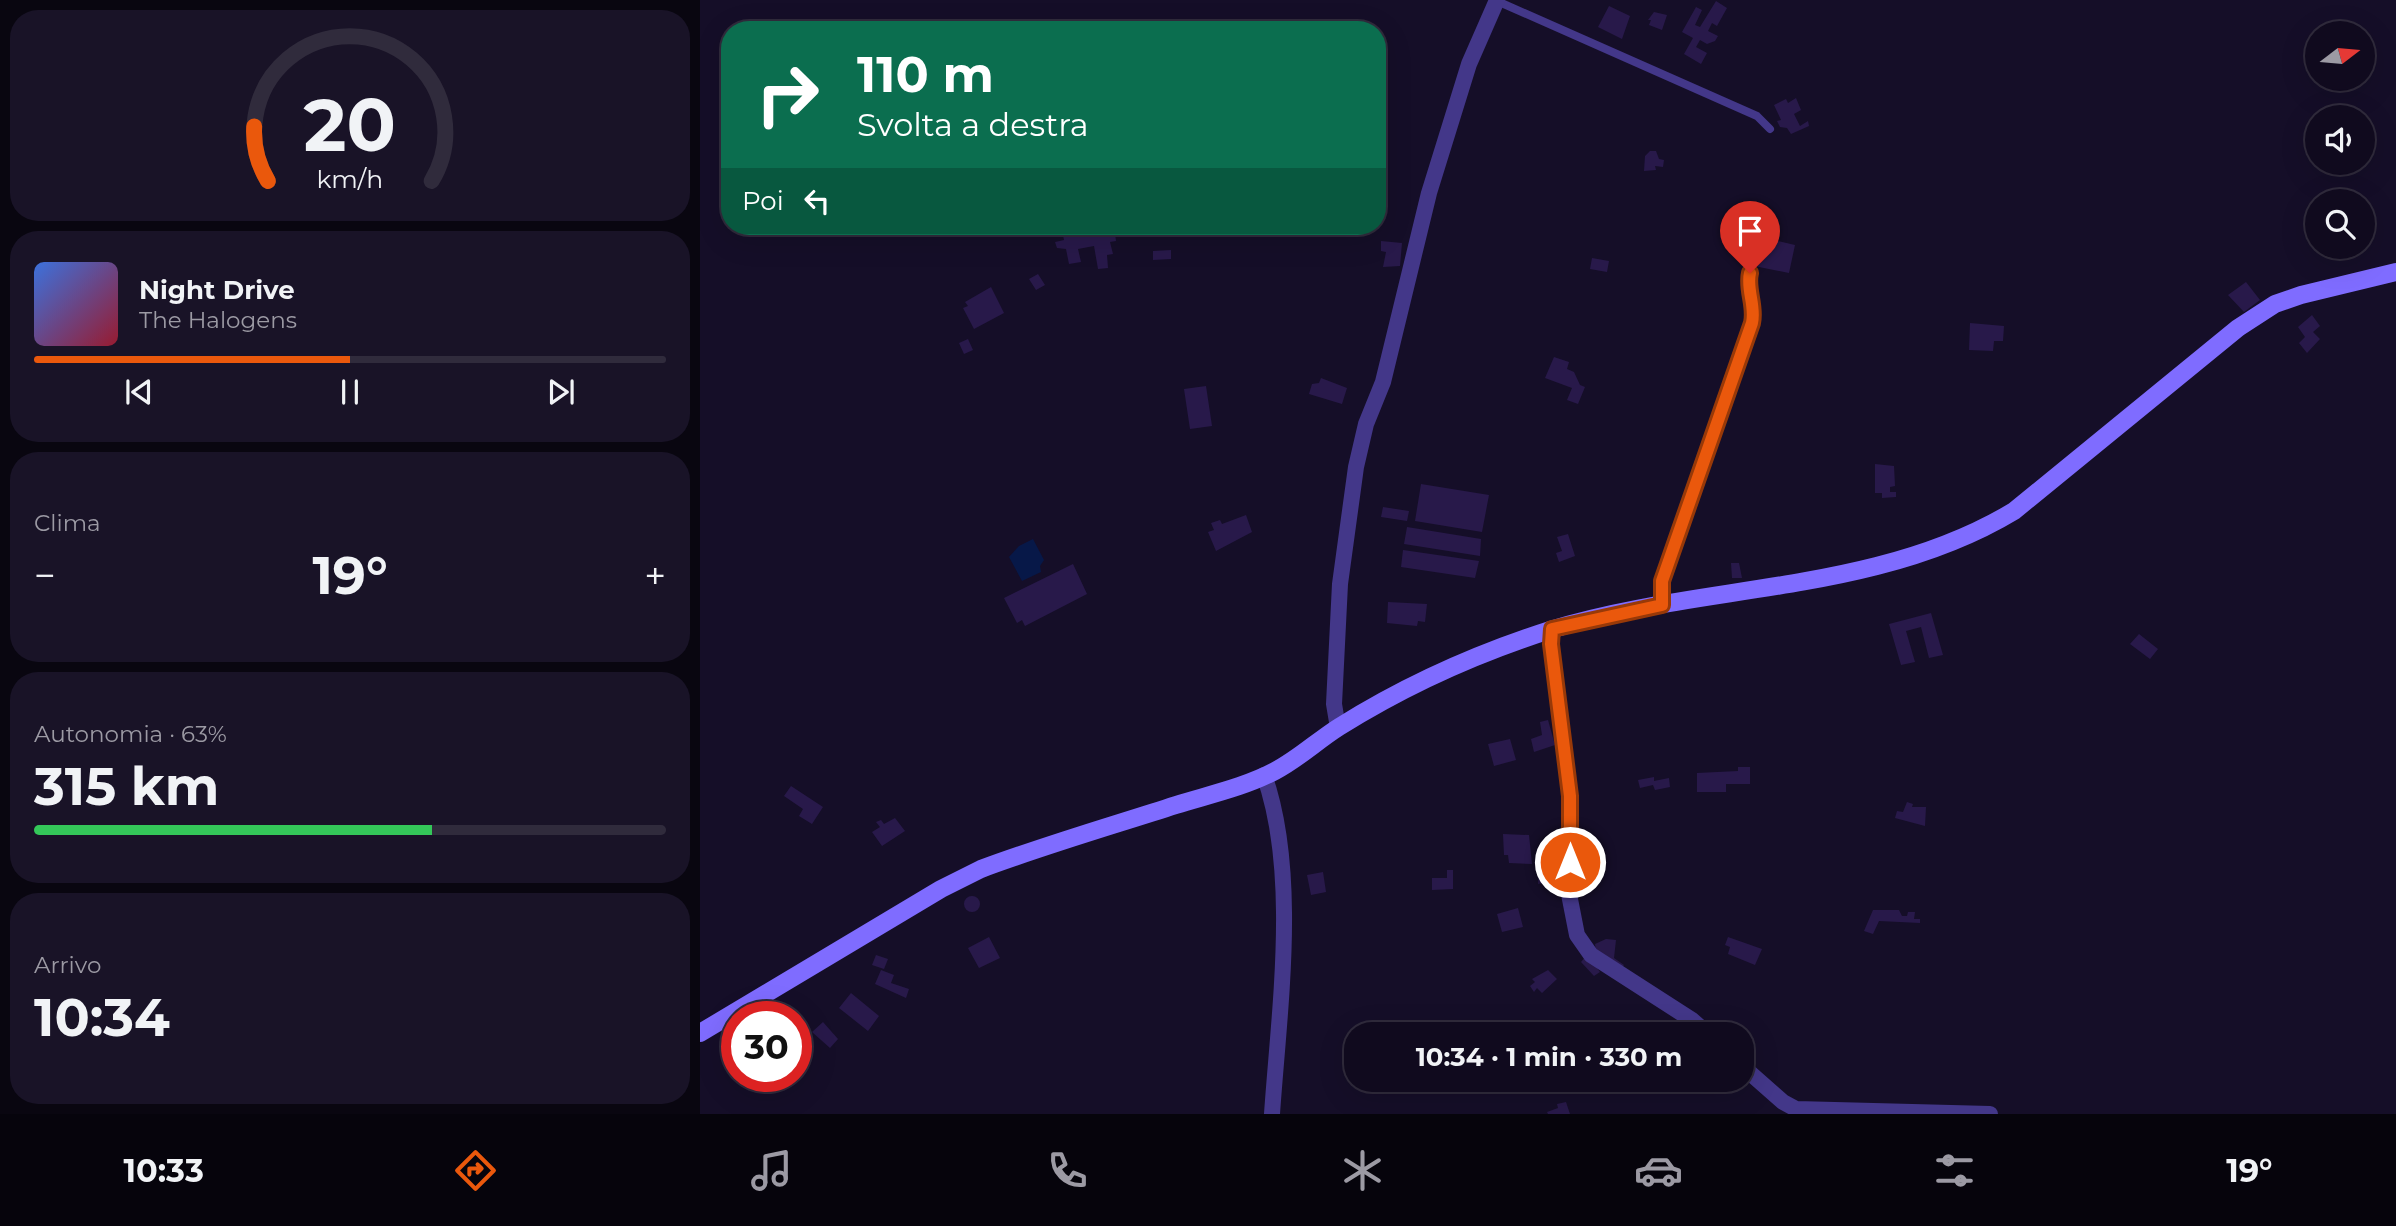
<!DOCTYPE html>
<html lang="it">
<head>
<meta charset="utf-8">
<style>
	:root { --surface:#100a1e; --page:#191327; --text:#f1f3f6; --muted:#9c9aa4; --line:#302b3c; --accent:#ea580c }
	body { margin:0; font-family:Montserrat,sans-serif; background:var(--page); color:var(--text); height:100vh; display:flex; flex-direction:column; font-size:26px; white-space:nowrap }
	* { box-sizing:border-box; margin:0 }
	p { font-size:23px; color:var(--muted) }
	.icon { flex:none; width:38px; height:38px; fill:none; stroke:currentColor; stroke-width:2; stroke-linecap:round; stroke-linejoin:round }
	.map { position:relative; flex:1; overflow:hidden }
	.side { display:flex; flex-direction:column; gap:10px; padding:10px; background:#090610; width:700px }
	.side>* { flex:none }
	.guide { position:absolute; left:21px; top:21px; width:665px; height:214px; border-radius:28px; box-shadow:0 7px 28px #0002,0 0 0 2px var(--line); background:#0b6e4f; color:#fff; overflow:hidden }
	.needle { width:46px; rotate:74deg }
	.controls { position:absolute; left:1605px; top:21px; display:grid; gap:14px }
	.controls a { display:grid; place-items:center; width:70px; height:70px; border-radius:50%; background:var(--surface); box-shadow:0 7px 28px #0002,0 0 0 2px var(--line); font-size:35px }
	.speed { position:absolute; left:21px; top:1001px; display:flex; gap:14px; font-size:35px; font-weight:700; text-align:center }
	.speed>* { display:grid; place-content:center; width:91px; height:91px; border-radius:50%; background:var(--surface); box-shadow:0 7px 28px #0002,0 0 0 2px var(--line); line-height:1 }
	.speed .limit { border:10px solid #d22; background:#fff; color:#111 }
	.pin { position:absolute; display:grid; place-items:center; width:60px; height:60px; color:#fff; margin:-72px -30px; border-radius:50% 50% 50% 0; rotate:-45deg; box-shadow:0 0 7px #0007 }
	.pin .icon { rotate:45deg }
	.me { position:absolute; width:77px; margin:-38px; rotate:0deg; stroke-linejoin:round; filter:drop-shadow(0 0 5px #0008) }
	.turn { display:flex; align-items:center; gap:24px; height:147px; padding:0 21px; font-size:32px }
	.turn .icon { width:91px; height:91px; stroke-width:2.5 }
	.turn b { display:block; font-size:49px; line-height:60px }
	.then { display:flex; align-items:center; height:66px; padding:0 21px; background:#0003; gap:14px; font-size:26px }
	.big { font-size:52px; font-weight:700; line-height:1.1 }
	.side .card { flex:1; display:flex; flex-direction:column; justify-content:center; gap:10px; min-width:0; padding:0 24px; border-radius:28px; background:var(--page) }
	.side .dial { align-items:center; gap:0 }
	.dial svg { height:182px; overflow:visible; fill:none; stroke:var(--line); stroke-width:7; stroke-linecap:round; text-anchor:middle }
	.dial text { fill:var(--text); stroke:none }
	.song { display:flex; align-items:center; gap:21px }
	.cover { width:84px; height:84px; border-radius:10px; background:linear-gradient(135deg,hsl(220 70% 55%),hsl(350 70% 35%)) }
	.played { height:7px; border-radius:4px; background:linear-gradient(90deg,var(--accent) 50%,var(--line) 50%) }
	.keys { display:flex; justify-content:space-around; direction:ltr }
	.heat { display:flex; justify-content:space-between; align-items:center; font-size:38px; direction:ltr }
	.charge { height:10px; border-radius:5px; background:linear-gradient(90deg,#34c759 63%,var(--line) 0) }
	.trip { position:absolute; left:644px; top:1022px; width:410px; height:70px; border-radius:28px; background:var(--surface); box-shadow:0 7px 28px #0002,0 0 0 2px var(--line); font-weight:700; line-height:70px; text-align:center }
	.menu { display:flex; height:112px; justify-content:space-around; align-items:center; background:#06040c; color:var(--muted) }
	.menu .icon { width:49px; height:49px }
	.menu .current { color:var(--accent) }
	.menu b { font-size:32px; color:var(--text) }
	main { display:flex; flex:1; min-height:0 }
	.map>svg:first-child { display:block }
</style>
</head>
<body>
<main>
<section class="side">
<div class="card dial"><svg viewBox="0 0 100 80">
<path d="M14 69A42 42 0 1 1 86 69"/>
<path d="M14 69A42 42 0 0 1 8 45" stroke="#ea580c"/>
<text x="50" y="56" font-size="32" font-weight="700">20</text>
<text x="50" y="72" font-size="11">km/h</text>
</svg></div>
<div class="card">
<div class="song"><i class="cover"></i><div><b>Night Drive</b><p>The Halogens</p></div></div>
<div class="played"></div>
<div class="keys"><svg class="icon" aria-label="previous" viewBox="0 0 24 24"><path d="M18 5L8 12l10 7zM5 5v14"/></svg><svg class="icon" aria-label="pause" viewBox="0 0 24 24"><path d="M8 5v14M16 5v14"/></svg><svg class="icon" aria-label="next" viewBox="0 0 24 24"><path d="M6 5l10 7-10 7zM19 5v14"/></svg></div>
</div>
<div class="card"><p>Clima</p>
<div class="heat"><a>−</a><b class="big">19°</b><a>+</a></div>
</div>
<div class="card"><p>Autonomia · 63%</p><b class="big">315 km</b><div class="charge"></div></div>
<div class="card"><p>Arrivo</p><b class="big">10:34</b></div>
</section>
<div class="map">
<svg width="1696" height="1114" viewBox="0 0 1696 1114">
	<rect width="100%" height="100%" fill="#150e28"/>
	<!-- water -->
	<path fill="#071848" d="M333,539L344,560L340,566L341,572L322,581L309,557L319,546Z"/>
	<!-- building -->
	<path fill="#28194a" d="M1016,1L1027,8L1017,26L1012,23L1008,31L1018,36L1015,41L1007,44L1000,40L996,47L1007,53L1001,64L984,54L993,38L982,32L996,7L1002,10L995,25L1000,27Z
		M909,6L930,16L922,39L898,27Z
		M954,12L967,15L962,30L949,25L951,20H948Z
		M1096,98L1101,110L1094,114L1100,126L1108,121L1109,126L1091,134L1087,128L1080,127L1077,121L1081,120L1074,105L1086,99L1088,103Z
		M950,151H956L959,159L964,160L963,167L955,166L956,170L944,171L945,156Z
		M374,226H414L416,241L410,242L413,254L407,255L408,268L398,269L394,246L378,249L381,262L369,264L366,249L357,248L355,242L364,240L362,230Z
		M1061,237L1095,245L1089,273L1054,266Z
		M681,241L702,243L700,266L683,267L686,252L681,251Z
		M471,250V259L453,260V251Z
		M892,258L909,261L907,272L890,269Z
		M338,274L345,285L336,290L329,279Z
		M1546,282L1560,300L1544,312L1528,295Z
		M291,287L304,313L274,329L263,308L268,306L265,302Z
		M1612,315L1620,326L1613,332L1620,339L1607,353L1599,343L1605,337L1598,327Z
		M1270,323L1304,326L1303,341H1294L1293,351L1269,350Z
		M268,339L273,350L264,354L259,343Z
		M854,357L869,362L867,369L874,372L880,385L885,387L878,404L867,400L872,388L845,378Z
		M621,378L647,388L642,404L609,394L612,384L619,383Z
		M506,386L512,426L490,429L484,389Z
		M1175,464L1194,466L1195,486L1190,487V492H1196V497L1182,498V493H1175Z
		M721,484L789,495L782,532L715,521Z
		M683,507L709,511L707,521L681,517Z
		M546,515L552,532L516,551L508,532L514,530L511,523L520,520L522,524Z
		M707,527L781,539L780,556L704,544Z
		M868,534L875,556L859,562L856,553L862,551L857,537Z
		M703,550L779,561L775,578L701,567Z
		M1031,563H1039L1042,578H1032Z
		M373,564L387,594L325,626L322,620L317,623L304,598Z
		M688,602L727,604L725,622L718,621L717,626L687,623Z
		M1231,613L1243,655L1229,658L1221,627L1206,631L1215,662L1201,665L1189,624Z
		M1439,634L1458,649L1450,659L1430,644Z
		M848,720L855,745L834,752L831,739L842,735L840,722Z
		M810,739L816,760L794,766L788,744Z
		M1038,767H1050V784H1026V792H997V773L1038,771Z
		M954,777V781L969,778L970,787L955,790L953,785L940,788L938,780Z
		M91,786L123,807L112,824L99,816L103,809L84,796Z
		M1207,802L1213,804L1212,807H1226L1225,826L1195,818L1197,811L1203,812Z
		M195,818L205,831L182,846L172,832L180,827L176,822L181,820L184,824Z
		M803,834L829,835L832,864L809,863L808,855H804Z
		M839,858H847L848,870L841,876L843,883L838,884Z
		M747,870H753V889L732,890V878H747Z
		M623,872L626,892L611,895L607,875Z
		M264 904a8 8 0 1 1 16 0a8 8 0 1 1-16 0Z
		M818,908L823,927L802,932L797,914Z
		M1173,910H1199L1202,916H1207L1208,912H1215L1214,919H1220V923L1179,921L1173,934L1164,931Z
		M289,937L300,958L279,968L268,948Z
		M1028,937L1062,949L1055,965L1028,954L1030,947L1025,945Z
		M906,939L916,940L914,958L924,965L921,969L896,952L895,944Z
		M176,955L188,959L184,969L172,965Z
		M886,956L901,965L897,968L900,972L894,976L881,962Z
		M181,970L194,975L191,983L209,989L206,998L175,984Z
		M848,970L857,979L842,993L837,988L834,992L830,986L835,982L832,979Z
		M151,993L179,1016L168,1031L139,1008Z
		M123,1022L138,1039L130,1048L112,1032Z
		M866,1102L870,1114H848L847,1112L858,1108L857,1104Z"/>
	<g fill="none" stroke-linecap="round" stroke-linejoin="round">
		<!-- lane -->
		<path stroke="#433789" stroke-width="8" d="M797,1L1057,116L1070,129
			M962,603V581L1052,323C1056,306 1046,289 1050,273"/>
		<!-- street -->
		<path stroke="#433789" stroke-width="16" d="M852,629L851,644L870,796L868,889L877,935L891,955L992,1020L1008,1034
			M638,728L634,704L640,584L656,467L666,424L683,382L729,193L769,64L797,0
			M564,775C599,873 579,1011 572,1114
			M1041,1065L1083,1102L1096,1109L1290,1114"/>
		<!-- secondary -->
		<path stroke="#7f6cff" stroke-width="18" d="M0,1033L241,889L281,869C345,845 411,826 476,805C508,795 545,787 575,771C598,759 617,741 639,727C706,685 775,654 850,630C1002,583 1175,595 1314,511L1538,328L1575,304L1601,295L1696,272"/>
	</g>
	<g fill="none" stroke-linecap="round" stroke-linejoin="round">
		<defs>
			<path id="route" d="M870,862V796L851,644L852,629L962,605V581L1052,323C1056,306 1046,289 1050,273"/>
		</defs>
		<!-- route casing -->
		<use href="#route" stroke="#983908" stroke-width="18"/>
		<!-- route -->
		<use href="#route" stroke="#ea580c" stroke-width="12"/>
	</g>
</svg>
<div class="controls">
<a><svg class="needle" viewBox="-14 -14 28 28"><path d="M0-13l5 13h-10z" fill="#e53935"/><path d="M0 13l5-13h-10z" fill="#9c9aa4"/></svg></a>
<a><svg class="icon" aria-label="sound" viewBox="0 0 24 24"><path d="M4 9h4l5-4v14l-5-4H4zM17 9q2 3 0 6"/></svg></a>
<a><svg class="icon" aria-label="search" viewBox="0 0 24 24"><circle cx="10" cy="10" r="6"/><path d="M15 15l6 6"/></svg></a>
</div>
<div class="speed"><div class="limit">30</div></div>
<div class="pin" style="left:1050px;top:273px;background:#d93025"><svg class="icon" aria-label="arrive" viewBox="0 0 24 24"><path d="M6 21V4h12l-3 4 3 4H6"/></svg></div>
<svg class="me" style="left:870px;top:862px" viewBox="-20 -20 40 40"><circle r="17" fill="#ea580c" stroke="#fff" stroke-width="3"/><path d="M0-11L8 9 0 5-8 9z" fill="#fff"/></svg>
<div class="trip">10:34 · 1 min · 330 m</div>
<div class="guide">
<div class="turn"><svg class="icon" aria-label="right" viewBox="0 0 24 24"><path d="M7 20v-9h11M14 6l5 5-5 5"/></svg><div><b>110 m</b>Svolta a destra</div></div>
<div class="then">Poi<svg class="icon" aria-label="left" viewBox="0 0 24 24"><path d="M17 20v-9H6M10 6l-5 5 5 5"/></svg></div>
</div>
</div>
</main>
<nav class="menu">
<b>10:33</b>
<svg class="icon current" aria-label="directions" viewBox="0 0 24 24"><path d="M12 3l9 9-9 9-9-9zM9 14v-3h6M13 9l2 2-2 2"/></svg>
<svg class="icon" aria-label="music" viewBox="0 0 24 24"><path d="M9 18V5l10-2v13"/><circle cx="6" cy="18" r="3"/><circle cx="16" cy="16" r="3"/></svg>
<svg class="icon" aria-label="phone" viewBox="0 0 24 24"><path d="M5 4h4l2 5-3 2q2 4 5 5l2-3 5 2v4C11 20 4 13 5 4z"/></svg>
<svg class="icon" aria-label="climate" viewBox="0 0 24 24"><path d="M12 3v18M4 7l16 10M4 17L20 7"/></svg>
<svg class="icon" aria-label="car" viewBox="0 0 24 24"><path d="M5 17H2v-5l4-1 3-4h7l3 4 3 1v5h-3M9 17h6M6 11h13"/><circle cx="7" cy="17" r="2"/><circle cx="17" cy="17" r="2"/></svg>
<svg class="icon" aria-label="filters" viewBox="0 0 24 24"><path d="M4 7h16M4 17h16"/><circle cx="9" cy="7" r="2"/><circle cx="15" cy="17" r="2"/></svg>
<b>19°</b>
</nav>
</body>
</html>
